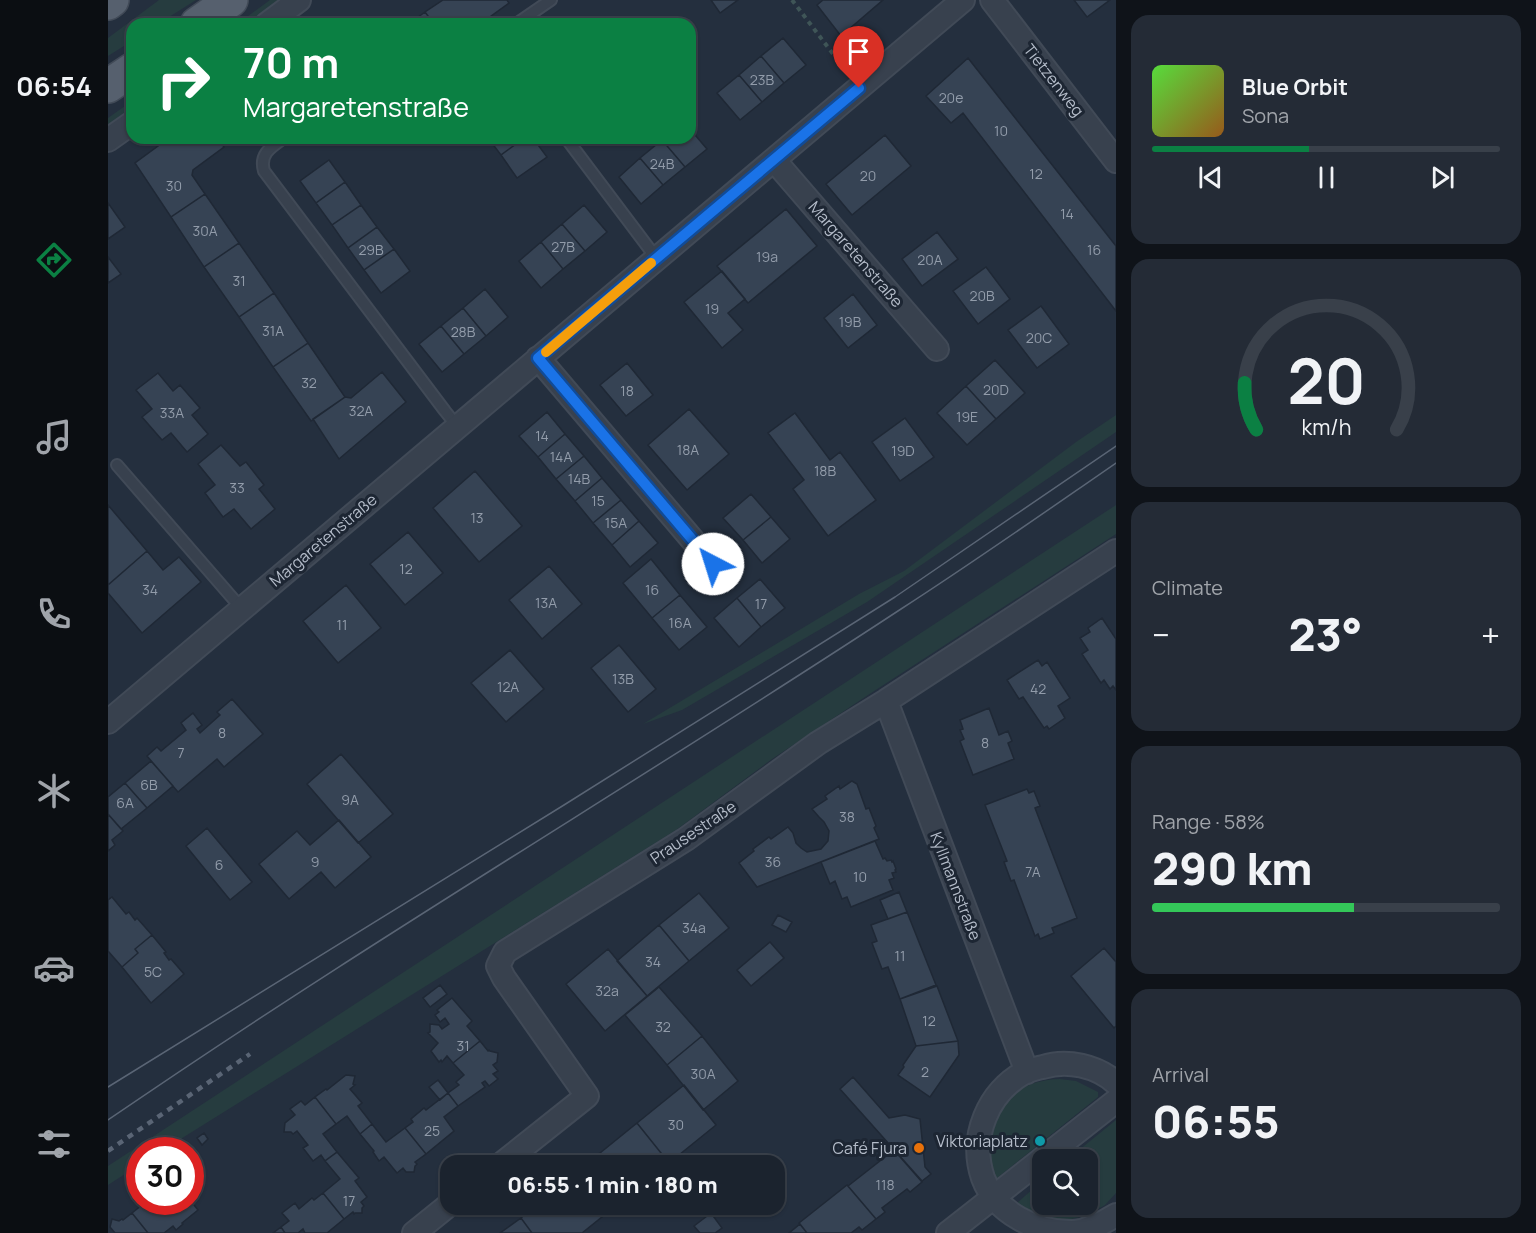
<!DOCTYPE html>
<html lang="en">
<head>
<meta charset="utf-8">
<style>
	:root { --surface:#1b232e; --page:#242b36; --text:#f1f3f6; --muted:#a0a4aa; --line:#39404a; --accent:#0b8043 }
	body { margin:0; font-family:Manrope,sans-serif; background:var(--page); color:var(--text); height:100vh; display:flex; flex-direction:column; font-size:22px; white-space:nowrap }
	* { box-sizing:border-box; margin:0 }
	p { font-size:20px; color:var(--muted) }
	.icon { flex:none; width:33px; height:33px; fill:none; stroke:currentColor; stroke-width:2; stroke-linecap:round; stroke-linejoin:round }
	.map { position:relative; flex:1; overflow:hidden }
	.sheet { display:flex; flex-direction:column; gap:15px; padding:15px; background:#0f1319; width:420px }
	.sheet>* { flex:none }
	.banner { position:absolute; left:18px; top:18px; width:570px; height:126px; border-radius:18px; box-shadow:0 2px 4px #0004,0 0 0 2px var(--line); background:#0b8043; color:#fff; overflow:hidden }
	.tools { position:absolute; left:924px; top:1149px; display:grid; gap:12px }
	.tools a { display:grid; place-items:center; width:66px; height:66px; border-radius:12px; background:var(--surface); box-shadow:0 2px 4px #0004,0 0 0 2px var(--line); font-size:30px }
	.speed { position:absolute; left:18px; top:1137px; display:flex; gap:12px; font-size:30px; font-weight:700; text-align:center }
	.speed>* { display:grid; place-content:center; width:78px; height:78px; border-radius:50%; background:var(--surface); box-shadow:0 2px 4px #0004,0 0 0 2px var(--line); line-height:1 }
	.speed .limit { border:9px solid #d22; background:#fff; color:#111 }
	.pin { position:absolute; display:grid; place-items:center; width:51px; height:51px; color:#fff; margin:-62px -26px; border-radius:50% 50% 50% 0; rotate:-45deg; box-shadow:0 0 6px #0007 }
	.pin .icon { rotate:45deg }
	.me { position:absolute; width:66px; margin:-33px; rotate:320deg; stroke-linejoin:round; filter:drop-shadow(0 0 4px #0008) }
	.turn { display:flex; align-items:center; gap:21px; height:126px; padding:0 18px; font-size:27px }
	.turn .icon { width:78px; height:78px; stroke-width:2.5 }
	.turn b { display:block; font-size:42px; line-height:51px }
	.big { font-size:45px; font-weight:800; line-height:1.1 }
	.sheet .widget { flex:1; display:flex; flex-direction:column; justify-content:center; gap:9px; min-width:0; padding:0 21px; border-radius:18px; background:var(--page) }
	.sheet .dial { align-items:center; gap:0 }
	.dial svg { height:156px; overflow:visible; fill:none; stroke:var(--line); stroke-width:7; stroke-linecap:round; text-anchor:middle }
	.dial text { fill:var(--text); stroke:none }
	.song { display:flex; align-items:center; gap:18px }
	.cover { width:72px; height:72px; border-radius:9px; background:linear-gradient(135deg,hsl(110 70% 55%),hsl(30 70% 35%)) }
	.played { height:6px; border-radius:3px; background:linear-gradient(90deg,var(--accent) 45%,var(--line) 45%) }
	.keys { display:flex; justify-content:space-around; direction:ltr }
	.heat { display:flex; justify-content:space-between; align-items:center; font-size:33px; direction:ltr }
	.charge { height:9px; border-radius:4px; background:linear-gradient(90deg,#34c759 58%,var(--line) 0) }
	.trip { position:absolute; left:332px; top:1155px; width:345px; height:60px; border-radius:18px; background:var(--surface); box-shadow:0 2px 4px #0004,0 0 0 2px var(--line); font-weight:800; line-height:60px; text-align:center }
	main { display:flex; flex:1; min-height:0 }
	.tab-bar { display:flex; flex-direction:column; width:108px; justify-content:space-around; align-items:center; background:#0b0e12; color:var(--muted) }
	.tab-bar .icon { width:42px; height:42px }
	.tab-bar .active { color:var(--accent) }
	.tab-bar b { font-size:27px; color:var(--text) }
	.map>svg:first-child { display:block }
</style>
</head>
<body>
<main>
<nav class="tab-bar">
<b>06:54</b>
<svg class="icon active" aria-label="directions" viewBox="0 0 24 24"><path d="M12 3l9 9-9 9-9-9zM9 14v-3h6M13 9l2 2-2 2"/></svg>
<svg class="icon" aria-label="music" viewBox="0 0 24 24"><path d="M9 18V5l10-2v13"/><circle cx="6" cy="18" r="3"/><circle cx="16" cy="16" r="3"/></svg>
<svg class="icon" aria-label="phone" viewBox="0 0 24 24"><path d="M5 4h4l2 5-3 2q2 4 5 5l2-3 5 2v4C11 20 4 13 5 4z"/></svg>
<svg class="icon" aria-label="climate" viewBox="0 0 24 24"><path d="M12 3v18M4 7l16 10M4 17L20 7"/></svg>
<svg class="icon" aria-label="car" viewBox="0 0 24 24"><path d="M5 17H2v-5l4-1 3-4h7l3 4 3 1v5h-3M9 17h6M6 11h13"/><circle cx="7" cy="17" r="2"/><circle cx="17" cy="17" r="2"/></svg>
<svg class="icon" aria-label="filters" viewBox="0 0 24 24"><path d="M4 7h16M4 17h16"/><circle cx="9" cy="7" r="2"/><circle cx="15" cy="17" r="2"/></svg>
</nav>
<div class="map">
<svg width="1008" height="1233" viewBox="0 0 1008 1233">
	<rect width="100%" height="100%" fill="#242f3e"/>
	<!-- green -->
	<path fill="#263c3f" d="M51,0H88L50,24H24V41L0,56V38Z
		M162,0H178L145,24H129Z
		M24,101V112L0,129V118Z
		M1008,415V432L759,602L574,710L535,724L751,594L796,571L968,442Z
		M1008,505V534L760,695L664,759L568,830L55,1150H32L31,1165L0,1185V1166Z
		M952,1079L968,1081L990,1092V1097L889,1178H885C883,1167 880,1156 879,1145C879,1139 882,1133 884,1127C893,1095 919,1080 952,1079Z
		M1008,1120V1193L997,1205L980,1215L951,1222L937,1220L909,1206V1203L934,1181V1204H980V1160L960,1159Z"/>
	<!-- building -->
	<path fill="#364354" stroke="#1f2835" stroke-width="1.5" d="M335,0H399L401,3L372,24H326L317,12Z
		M603,0H630L612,13Z
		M715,0H775L733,36L709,5Z
		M966,0H1002L979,17Z
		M317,12L326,24H301Z
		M226,18L231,24H218Z
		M675,38L698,65L676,83L653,56Z
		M653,56L676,83L654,102L631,75Z
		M860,58L1008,246V311L855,113L843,123L818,96Z
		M631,75L654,102L632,120L609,93Z
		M582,129L599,149L577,167L554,140L557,138H582Z
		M777,135L803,166L744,215L718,184Z
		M61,138H110L116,147L85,170L84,175L97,194L63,217L27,163Z
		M380,138H416L393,155Z
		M416,138H425L439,157L409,178L393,155Z
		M554,140L577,167L555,185L532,158Z
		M532,158L555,185L533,204L511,177Z
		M221,160L237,182L208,203L192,181Z
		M237,182L253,205L224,225L208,203Z
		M97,194L131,243L96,267L63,217Z
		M0,203L17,227L0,239Z
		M253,205L269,227L240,248L224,225Z
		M476,205L499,232L477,251L454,224Z
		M678,209L709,246L640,303L609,266Z
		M454,224L477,251L455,269L433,242Z
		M269,227L286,249L256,270L240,248Z
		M829,232L850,259L814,286L794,259Z
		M433,242L455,269L433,288L411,261Z
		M131,243L166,293L131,317L96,267Z
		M286,249L302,271L273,293L256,270Z
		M0,257L13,274L0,283Z
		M878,267L902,299L870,324L845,291Z
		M614,271L637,299L620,313L635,330L614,348L576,302Z
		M377,289L400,317L378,336L355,308Z
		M166,293L200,343L165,367L131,317Z
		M745,294L769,325L740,348L716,318Z
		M933,306L961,344L929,368L900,330Z
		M355,308L378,336L356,354L333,326Z
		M333,326L356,354L334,372L311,344Z
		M200,343L237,397L203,421L165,367Z
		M887,360L917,393L888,419L858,386Z
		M519,363L545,395L518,416L492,385Z
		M274,372L298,402L231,459L205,419L237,397L243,398Z
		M50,373L65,391L72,385L92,408L84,415L100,434L79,452L63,433L54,440L34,417L44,409L28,390Z
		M858,386L888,419L859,445L829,413Z
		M581,409L621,454L579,490L540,445Z
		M439,412L457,434L430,457L411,436Z
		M687,413L722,460L732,452L768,500L720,536L685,489L696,480L660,433Z
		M797,418L826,457L792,481L764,442Z
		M457,434L476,456L448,479L430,457Z
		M113,445L132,466L138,462L156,485L151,489L167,509L143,529L126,509L115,517L97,493L107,485L90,464Z
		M476,456L494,478L467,501L448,479Z
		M367,471L414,526L371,562L325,508Z
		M494,478L513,500L485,523L467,501Z
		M643,494L663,517L635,540L615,518Z
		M513,500L531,521L504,545L485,523Z
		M0,505L39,551L0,585Z
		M663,517L682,539L654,563L635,540Z
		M531,521L550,543L522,567L504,545Z
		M300,532L335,573L297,605L262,564Z
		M39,551L55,570L71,557L93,582L34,633L0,593V585Z
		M543,559L572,595L544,618L515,583Z
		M441,566L474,604L434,639L401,600Z
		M652,579L677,608L653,627L629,598Z
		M238,585L273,628L230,663L195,621Z
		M572,595L599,627L571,650L544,618Z
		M629,598L653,627L631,647L606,618Z
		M994,618L1008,639V690L1005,686L1002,689L996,680L993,683L974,654L980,650L972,638L982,632L980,628Z
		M511,645L548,689L520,712L483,668Z
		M402,650L436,689L398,722L363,683Z
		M930,660L934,666L939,662L962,698L950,706L957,718L941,729L939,726L936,728L915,697L911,699L899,680Z
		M124,699L155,734L116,767L109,759L70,792L39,756L49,747L53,751L78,730L73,723L85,713L94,725L89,729L92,733L112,715L109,712Z
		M881,708L891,735L900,731L904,741L900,743L906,759L865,775L852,741L856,739L852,730L855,729L852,720Z
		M233,754L285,814L250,843L199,784Z
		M43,761L65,786L39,808L17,783Z
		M744,781L749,784L758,809L761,808L768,826L766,828L771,839L649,887L631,863L646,851L645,849L661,837L663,839L680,827L685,833L688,843L693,848L699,852L713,849L720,841L721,831L716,822L711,817L704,809L719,799L717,796L731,786L732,789Z
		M17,783L39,808L13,829L0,814V797Z
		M919,789L921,793L926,791L932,806L927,808L969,918L944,928L946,933L932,939L930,934L927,936L906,880L903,881L896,862L899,861L877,805Z
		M0,814L15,831L4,840L7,845L0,851Z
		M231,820L263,857L227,888L213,872L181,899L151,864L189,831L202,845Z
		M99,828L144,882L122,900L78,846Z
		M767,841L775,859L777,858L779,861L783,860L784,862L785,861L788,869L787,870L788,872L784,873L786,878L781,880L785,890L743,907L739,897L734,899L727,881L722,884L713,862Z
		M791,892L799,912L780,919L772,900Z
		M591,893L621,928L581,961L551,925Z
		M4,897L18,914L21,912L27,920L29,918L44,935L27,949L30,953L14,967L0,951V900Z
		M799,912L828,985L792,999L780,967L774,969L764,943L769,941L763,925Z
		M670,915L684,922L678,932L664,925Z
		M551,925L581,961L539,996L509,961Z
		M44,935L58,952L56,953L61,960L63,959L76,974L43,1003L14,967L30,953L27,949Z
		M662,942L676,958L643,986L629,970Z
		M996,948L1008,962V1026L1006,1028L963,976Z
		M500,949L539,996L497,1031L458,984Z
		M332,985L339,994L322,1007L315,998Z
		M829,986L850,1041L808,1046L792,999Z
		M551,987L594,1036L559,1065L517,1015Z
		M344,998L364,1021L359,1026L372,1041L345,1063L339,1056L334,1062L333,1060L331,1062L323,1051L330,1043L320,1033L322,1032V1024L331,1025L334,1029L341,1024L337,1018L332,1022L327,1015L331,1012L329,1010Z
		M594,1036L630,1081L595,1110L559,1065Z
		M372,1041L380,1051L381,1050L382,1051L390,1053L389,1062L385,1065L390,1071L385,1074L390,1079L381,1086L377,1081L374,1083L377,1087L350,1106L340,1093L351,1085L348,1082L356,1075L345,1063Z
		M850,1041L851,1055L822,1097L790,1075L796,1067L795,1065L808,1046Z
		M238,1075L247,1076L245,1084L247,1085L242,1089L254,1103L250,1106L264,1124L252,1134L239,1116L228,1124L207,1097L218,1089L219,1090Z
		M745,1077L781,1118L797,1115L812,1119L817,1167L823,1174L814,1181L732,1089Z
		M330,1080L340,1093L332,1100L321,1087Z
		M576,1085L608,1125L561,1163L529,1123Z
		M340,1093L350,1106L336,1117L346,1131L318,1154L297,1128L305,1122L303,1119L316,1108L318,1110Z
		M207,1097L228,1124L215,1134L229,1152L217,1161L213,1155L205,1161L195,1148L200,1145L189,1131L185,1134L183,1132H176L177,1123L187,1115L182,1109L193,1101L197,1105Z
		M529,1123L561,1163L558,1166H476Z
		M264,1124L278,1142L297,1128L318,1154L307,1162L309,1164L307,1166L306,1172H298L295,1168L289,1173L276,1157L271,1161L265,1152L266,1151L252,1134Z
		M96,1133L100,1139L94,1145L89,1138Z
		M786,1150L814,1182L802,1192L799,1189L774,1208L777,1212L768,1219L740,1186Z
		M229,1152L251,1178L247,1181L259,1197L253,1202L256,1206L254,1208V1213H247L246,1214L245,1212L236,1219L215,1193L232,1179L217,1161Z
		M739,1185L768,1219L754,1230L751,1227L743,1233H699L691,1223Z
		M215,1193L236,1219L219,1233H197L195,1229L190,1233H177L173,1227L181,1221L174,1213L187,1203L191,1209L204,1198L206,1200Z
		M82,1200L90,1210L74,1223L75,1224L68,1230L65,1226L56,1233H40L24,1213L34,1205L32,1204L34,1202H57L63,1208L71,1202H82Z
		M429,1204H502L505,1208L474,1233H424L413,1218Z
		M24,1213L40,1233H7L2,1227L4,1219L11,1221L14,1219L15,1220Z
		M603,1213L614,1228L607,1233H592L586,1226Z
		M413,1218L424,1233H392Z
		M692,1224L699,1233H681Z
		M173,1227L177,1233H165Z"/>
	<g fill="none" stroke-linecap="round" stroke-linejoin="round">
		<defs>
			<path id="service" d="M408,24L443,0
				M176,138C163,147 151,154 156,171L337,411L349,426
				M458,138L549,259
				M9,465L134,609"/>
			<path id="minor" d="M884,0L1008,161
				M159,24L191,0
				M0,140L24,123
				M666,160L829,349
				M430,358L605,564
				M778,701L919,1072
				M0,722L855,0
				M1008,1083C989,1066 959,1059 935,1067C929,1068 923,1070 917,1072C880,1092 861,1137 875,1178C888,1213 928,1233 966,1232C982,1230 995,1223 1008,1215
				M391,1166L479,1096L396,978L390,966L397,952L578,839L710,743L778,701L1008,551
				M306,1233L342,1204
				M840,1233L1008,1101"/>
			<path id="primary" d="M0,3L4,0
				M89,24L123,0
				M0,86L24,70"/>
		</defs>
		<!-- service casing -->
		<use href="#service" stroke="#414a57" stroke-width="14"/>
		<!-- minor casing -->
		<use href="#minor" stroke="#414a57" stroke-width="26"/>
		<!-- primary casing -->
		<use href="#primary" stroke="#414a57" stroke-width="36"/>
		<!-- path -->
		<path stroke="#3f5557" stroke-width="4" stroke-dasharray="4.5 4.5" stroke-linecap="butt" d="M684,0L738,71"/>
		<!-- service -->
		<use href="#service" stroke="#38414e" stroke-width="10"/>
		<!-- minor -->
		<use href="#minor" stroke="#38414e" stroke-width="22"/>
		<!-- primary -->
		<use href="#primary" stroke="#56606e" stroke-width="33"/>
		<!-- tram -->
		<path stroke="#5a6575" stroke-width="1.5" d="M0,1087L456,805L787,597L1008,446
			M0,1120C259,942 530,782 793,609C866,562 937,512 1008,463"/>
		<!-- rail -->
		<path stroke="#5a6575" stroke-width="4.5" stroke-dasharray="6 6" stroke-linecap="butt" d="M0,1151L142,1054"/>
	</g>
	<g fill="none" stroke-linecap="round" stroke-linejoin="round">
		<defs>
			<path id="route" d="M605,564L430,358L751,88"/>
		</defs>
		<!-- route casing -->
		<use href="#route" stroke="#114b97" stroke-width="15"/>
		<!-- route -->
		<use href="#route" stroke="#1a73e8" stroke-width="10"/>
		<!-- slow -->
		<path stroke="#f59e0b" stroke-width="10" d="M438,352L543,263"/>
	</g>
	<!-- markers -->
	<circle fill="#0f9aa8" stroke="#1d2633" stroke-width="2" cx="932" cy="1141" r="6"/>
	<circle fill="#e8710a" stroke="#1d2633" stroke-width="2" cx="811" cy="1148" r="6"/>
	<g text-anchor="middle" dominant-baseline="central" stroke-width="6" stroke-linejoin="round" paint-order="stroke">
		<!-- number labels -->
		<g font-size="14" fill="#929caa">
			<text x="654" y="79">23B</text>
			<text x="843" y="97">20e</text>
			<text x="893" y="130">10</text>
			<text x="554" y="163">24B</text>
			<text x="928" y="173">12</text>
			<text x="760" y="175">20</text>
			<text x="66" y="185">30</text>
			<text x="959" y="213">14</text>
			<text x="97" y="230">30A</text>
			<text x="455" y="246">27B</text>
			<text x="263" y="249">29B</text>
			<text x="986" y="249">16</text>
			<text x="659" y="256">19a</text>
			<text x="822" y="259">20A</text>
			<text x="131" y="280">31</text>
			<text x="874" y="295">20B</text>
			<text x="604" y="308">19</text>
			<text x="742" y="321">19B</text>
			<text x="165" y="330">31A</text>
			<text x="355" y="331">28B</text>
			<text x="931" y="337">20C</text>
			<text x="201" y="382">32</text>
			<text x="888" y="389">20D</text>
			<text x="519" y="390">18</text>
			<text x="253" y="410">32A</text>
			<text x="64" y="412">33A</text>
			<text x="859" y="416">19E</text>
			<text x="434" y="435">14</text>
			<text x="580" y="449">18A</text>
			<text x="795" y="450">19D</text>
			<text x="453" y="456">14A</text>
			<text x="717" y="470">18B</text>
			<text x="471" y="478">14B</text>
			<text x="129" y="487">33</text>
			<text x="490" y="500">15</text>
			<text x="369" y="517">13</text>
			<text x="508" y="522">15A</text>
			<text x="298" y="568">12</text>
			<text x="42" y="589">34</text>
			<text x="544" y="589">16</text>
			<text x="438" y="602">13A</text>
			<text x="653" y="603">17</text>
			<text x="572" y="622">16A</text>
			<text x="234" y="624">11</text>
			<text x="515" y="678">13B</text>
			<text x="400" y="686">12A</text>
			<text x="930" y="688">42</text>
			<text x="114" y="732">8</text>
			<text x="877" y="742">8</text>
			<text x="73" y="752">7</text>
			<text x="41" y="784">6B</text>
			<text x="242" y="799">9A</text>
			<text x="17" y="802">6A</text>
			<text x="739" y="816">38</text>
			<text x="207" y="861">9</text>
			<text x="665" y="861">36</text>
			<text x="111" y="864">6</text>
			<text x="925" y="871">7A</text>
			<text x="752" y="876">10</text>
			<text x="586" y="927">34a</text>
			<text x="792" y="955">11</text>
			<text x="545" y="961">34</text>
			<text x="45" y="971">5C</text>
			<text x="499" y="990">32a</text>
			<text x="821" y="1020">12</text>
			<text x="555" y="1026">32</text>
			<text x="355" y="1045">31</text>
			<text x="817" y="1071">2</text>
			<text x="595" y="1073">30A</text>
			<text x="568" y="1124">30</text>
			<text x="324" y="1130">25</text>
			<text x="777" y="1184">118</text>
			<text x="241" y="1200">17</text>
		</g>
		<!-- street labels -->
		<g font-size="16" fill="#b4bcc9" stroke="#1d2633">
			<text transform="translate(946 80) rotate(52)">Tietzenweg</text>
			<text transform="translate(748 254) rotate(49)">Margaretenstraße</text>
			<text transform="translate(215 540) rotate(-40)">Margaretenstraße</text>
			<text transform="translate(585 832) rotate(-34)">Prausestraße</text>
			<text transform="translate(848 886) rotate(69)">Kyllmannstraße</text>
		</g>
		<!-- poi labels -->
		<g font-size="16" fill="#b4bcc9" stroke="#1d2633" text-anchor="end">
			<text x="920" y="1141">Viktoriaplatz</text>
			<text x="799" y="1148">Café Fjura</text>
		</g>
	</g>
</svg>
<div class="tools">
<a><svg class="icon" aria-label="search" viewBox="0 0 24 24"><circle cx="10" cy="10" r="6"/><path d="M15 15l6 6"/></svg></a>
</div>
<div class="speed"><div class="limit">30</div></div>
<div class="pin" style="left:751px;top:88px;background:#d93025"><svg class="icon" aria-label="arrive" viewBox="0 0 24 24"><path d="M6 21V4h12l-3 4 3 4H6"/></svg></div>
<svg class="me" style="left:605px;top:564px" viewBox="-20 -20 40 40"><circle r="19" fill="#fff"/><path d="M0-13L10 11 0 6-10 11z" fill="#1a73e8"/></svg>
<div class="trip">06:55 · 1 min · 180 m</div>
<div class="banner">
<div class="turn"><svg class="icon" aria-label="right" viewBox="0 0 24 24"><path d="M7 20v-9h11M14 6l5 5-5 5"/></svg><div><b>70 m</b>Margaretenstraße</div></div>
</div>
</div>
<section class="sheet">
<div class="widget">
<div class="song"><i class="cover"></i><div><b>Blue Orbit</b><p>Sona</p></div></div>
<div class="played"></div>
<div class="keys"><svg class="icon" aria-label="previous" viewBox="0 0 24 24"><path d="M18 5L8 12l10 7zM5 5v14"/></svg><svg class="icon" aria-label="pause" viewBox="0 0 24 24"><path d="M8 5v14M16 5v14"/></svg><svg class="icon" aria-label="next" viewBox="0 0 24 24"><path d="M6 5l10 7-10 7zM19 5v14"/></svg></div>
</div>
<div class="widget dial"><svg viewBox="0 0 100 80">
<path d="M14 69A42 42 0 1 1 86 69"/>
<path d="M14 69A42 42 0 0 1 8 45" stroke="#0b8043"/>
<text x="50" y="56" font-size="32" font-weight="700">20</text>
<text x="50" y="72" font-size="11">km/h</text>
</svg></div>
<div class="widget"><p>Climate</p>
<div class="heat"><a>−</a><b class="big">23°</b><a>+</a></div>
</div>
<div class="widget"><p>Range · 58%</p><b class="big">290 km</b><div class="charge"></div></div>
<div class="widget"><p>Arrival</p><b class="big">06:55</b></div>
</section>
</main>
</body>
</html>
